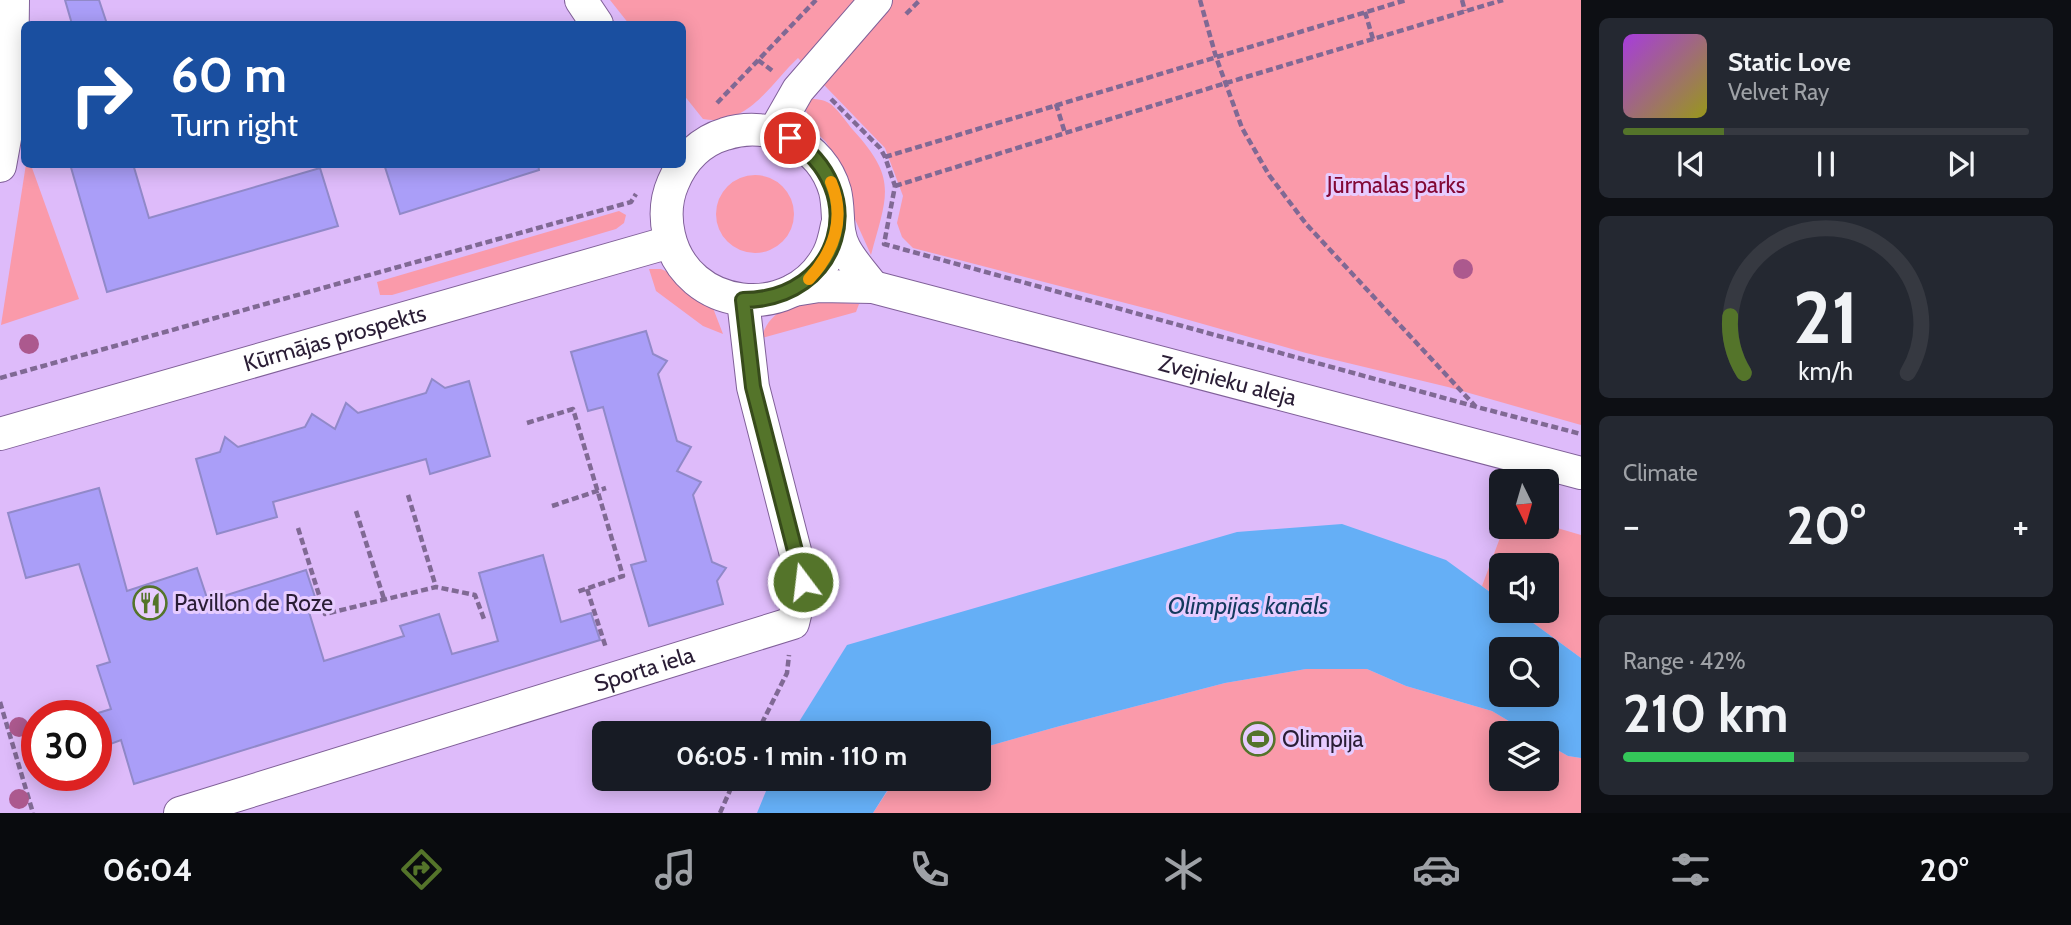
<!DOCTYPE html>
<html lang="en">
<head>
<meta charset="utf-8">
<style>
	:root { --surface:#171b24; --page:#242831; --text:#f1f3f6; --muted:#9ea1a6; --line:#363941; --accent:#54742a }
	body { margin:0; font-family:Cabin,sans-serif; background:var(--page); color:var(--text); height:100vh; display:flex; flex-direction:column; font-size:26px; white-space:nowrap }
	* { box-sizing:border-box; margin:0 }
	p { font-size:23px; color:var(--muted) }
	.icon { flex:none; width:38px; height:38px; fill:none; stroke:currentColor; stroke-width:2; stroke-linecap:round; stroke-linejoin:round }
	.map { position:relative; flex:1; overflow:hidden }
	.panel { display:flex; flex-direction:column; gap:18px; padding:18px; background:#0d0f14; width:490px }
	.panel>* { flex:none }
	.hud { position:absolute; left:21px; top:21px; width:665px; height:147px; border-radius:10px; box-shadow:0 4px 18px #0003; background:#1a4fa0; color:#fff; overflow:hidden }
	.needle { width:46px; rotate:175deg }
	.tools { position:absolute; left:1489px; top:469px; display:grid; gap:14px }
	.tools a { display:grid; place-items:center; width:70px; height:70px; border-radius:10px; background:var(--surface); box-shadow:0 4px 18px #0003; font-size:35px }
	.speed { position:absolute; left:21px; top:700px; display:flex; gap:14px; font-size:35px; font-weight:700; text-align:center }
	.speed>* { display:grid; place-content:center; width:91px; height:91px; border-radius:50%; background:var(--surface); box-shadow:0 4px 18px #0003; line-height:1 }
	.speed .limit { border:10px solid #d22; background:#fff; color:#111 }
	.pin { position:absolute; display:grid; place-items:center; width:60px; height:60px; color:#fff; margin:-30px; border:4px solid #fff; border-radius:50%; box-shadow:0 2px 7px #0007 }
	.me { position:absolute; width:77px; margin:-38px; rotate:345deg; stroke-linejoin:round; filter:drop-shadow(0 0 5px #0008) }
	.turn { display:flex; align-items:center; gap:24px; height:147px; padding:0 35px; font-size:32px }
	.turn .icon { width:91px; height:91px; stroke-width:2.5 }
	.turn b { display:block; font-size:49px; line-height:60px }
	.big { font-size:52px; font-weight:700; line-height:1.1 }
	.panel .widget { flex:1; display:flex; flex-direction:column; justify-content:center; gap:10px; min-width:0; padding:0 24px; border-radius:10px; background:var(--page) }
	.panel .dial { align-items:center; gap:0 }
	.dial svg { height:182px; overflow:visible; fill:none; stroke:var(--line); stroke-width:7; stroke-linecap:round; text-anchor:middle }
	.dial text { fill:var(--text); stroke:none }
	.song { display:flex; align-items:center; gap:21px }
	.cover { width:84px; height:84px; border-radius:10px; background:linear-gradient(135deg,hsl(280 70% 55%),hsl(60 70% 35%)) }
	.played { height:7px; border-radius:4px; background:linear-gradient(90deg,var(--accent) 25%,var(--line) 25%) }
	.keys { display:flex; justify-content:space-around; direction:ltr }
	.heat { display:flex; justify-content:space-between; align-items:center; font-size:38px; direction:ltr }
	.charge { height:10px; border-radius:5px; background:linear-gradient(90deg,#34c759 42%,var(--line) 0) }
	.trip { position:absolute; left:592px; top:721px; width:399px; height:70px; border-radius:10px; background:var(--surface); box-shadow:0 4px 18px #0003; font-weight:700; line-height:70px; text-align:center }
	.tab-bar { display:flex; height:112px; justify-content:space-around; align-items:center; background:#090b0e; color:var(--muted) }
	.tab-bar .icon { width:49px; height:49px }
	.tab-bar .on { color:var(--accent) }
	.tab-bar b { font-size:32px; color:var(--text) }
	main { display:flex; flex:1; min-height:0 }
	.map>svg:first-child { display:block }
</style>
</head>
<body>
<main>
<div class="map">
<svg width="1581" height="813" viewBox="0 0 1581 813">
	<rect width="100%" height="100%" fill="#debbfa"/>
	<!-- green -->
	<path fill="#fa9aaa" d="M610,0H1581V425L1448,387L1306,353L1164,313L913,248L902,237L897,223L903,196L885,148L798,58C770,84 748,127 703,119L683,94L682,24H629Z
		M806,98C812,99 822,99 827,102C835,105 847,123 853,130C898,179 887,195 871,255L853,215L848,178L826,142L813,129L805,108Z
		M26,164L31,165L79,299L1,325Z
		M716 214a39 39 0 1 1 78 0a39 39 0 1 1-78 0Z
		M619,211L626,215L624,223L616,229L392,295H380L377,282Z
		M649,269H661L670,273L713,308L723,334L703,326L656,291Z
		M811,301L859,304L856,312L762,338C767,313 790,305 811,301Z
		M1547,525L1581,535V658L1517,611H1547V565H1502L1501,600L1482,586L1504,527H1547Z
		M1306,669H1367L1406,686L1492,711L1529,733H1502V779H1547V744L1568,756L1581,758V813H873L893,783L899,779H978V749L1060,726L1225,683Z"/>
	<!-- water -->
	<path fill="#65aff6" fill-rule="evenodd" d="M1342,524L1446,560L1501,600L1502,611H1517L1581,658V758L1568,756L1547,744V733H1529L1492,711L1406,686L1367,669H1306L1225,683L1060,726L978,749V733H792L847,645L1237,532ZM1502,649H1547V695H1502Z
		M771,779H899L892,783L873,813H757Z"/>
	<!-- building -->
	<path fill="#aa9ef8" stroke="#9189c9" stroke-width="2" d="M65,0H99L107,24H72Z
		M70,164H133L149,218L320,168L338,226L107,292Z
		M384,164H538L539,170L400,214Z
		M646,331L653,354L667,361L658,374L677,441L691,447L677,471L701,482L693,495L712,562L726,568L717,581L723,604L649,626L631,565L646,561L603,407L588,411L571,352Z
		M432,379L445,388L469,381L490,456L430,474L426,459L273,502L277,517L217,534L196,459L220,452L225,437L238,447L305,427L312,414L335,429L346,403L358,413L426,393Z
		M99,488L127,591L197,568L208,601L306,570L319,609L309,612L324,661L404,636L400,626L439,614L452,654L498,641L479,573L543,555L561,622L591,613L600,640L134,784L121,740L105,746L95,714L111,709L97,666L110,662L79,564L26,578L8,513Z"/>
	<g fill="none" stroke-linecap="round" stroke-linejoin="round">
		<defs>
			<g id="minor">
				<path d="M581,0L597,24"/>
				<path d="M774,132L798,90L876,0"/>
				<path d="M0,166L8,122L12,80L13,0"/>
				<path d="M837,225C835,235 833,246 828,255C792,324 686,311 669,235C665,217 666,199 673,183C683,159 701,141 725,134C771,119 822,145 835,191C840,211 835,231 845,249C852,262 864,275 873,287"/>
				<path id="s1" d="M794,290L819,286L873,287L1581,473"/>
				<path id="s2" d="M0,434L670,242"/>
				<path id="s3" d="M180,813L793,623L803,582L753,387L743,300"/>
			</g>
		</defs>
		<!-- minor casing -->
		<use href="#minor" stroke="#806099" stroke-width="34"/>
		<!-- path -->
		<path stroke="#806994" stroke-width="4.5" stroke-dasharray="7 3.5" stroke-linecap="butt" d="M1200,0L1216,57L1242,128L1269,175L1307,225L1476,407
			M1462,0L1465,11
			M1365,12L1373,39
			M906,14L920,0
			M758,60L774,72
			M831,99L880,148L885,157L895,186L884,244L1477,407L1581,434
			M717,103L816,0
			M1056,104L1065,133
			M885,157L1406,0
			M895,186L1226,83L1503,0
			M0,378L631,202L636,194
			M527,423L573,409L623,576L577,592
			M408,495L436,587
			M552,506L606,488
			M356,511L384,599
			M298,528L325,614L436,587L475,595L484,619
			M587,589L606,648
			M0,702L33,813
			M757,733L787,673L789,655
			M720,813L735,779"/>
		<!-- minor -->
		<use href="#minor" stroke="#fff" stroke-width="32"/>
	</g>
	<!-- trees -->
	<g fill="#ac598e">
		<circle cx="1463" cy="269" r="10"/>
		<circle cx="29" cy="344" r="10"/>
		<circle cx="19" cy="727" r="10"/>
		<circle cx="19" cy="799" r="10"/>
	</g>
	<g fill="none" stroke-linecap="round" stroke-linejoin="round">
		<defs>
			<path id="route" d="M790,138C873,190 841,300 743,300L753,387L803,582"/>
		</defs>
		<!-- route casing -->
		<use href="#route" stroke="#374b1b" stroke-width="18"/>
		<!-- route -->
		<use href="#route" stroke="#54742a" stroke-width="12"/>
		<!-- slow -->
		<path stroke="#f59e0b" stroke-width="12" d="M809,279C834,252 846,218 831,182"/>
	</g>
	<!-- icons -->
	<defs>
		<symbol id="restaurant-ring" viewBox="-11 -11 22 22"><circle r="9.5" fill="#e7ccff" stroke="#54742a" stroke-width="1.5"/><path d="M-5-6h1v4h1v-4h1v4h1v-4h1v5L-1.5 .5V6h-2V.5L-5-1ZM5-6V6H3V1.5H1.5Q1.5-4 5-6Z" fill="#54742a"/></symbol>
		<symbol id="stadium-ring" viewBox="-11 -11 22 22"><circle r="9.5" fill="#e7ccff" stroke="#54742a" stroke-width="1.5"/><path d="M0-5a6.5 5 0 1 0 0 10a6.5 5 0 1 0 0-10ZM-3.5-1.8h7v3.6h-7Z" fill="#54742a"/></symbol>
	</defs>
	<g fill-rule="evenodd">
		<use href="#restaurant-ring" x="131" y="584" width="38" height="38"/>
		<use href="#stadium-ring" x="1239" y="720" width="38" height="38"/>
	</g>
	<g text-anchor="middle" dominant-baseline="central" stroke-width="6" stroke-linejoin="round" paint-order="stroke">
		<!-- park labels -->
		<g font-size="23" fill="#830835" stroke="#e7ccff">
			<text x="1396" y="185">Jūrmalas parks</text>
		</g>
		<!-- street labels -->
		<g font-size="23" fill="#2a1d35" stroke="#e7ccff">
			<text stroke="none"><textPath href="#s2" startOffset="348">Kūrmājas prospekts</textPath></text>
			<text stroke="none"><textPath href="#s1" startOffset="446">Zvejnieku aleja</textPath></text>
			<text stroke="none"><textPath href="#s3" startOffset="486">Sporta iela</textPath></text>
		</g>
		<!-- poi labels -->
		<g font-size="23" fill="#2a1d35" stroke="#e7ccff" text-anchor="start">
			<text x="174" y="603">Pavillon de Roze</text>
			<text x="1282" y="739">Olimpija</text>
		</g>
		<!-- water labels -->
		<g font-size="24" font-style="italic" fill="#133a5e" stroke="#e7ccff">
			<text x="1248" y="605">Olimpijas kanāls</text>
		</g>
	</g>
</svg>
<div class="tools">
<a><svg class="needle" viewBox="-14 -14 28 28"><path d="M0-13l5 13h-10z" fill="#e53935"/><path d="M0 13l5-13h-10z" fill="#9ea1a6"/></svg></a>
<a><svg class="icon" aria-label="sound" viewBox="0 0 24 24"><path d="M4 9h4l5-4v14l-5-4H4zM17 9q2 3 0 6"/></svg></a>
<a><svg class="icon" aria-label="search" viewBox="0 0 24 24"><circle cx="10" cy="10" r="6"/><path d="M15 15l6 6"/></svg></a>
<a><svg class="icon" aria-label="layers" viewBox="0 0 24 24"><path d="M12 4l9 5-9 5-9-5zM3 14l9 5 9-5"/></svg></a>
</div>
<div class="speed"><div class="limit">30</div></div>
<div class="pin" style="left:790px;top:138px;background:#d93025"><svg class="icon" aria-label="arrive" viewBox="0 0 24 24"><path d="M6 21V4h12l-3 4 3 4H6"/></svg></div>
<svg class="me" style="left:803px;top:582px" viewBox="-20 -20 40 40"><circle r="17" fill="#54742a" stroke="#fff" stroke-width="3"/><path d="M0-11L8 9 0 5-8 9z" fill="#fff"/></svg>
<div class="trip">06:05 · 1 min · 110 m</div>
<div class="hud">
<div class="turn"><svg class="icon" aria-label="right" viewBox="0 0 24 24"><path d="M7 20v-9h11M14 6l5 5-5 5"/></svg><div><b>60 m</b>Turn right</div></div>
</div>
</div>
<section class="panel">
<div class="widget">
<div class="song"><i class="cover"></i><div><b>Static Love</b><p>Velvet Ray</p></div></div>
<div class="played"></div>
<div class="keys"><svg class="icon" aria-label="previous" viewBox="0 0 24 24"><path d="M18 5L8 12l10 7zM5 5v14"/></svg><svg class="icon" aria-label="pause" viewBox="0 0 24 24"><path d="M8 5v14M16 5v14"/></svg><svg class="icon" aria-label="next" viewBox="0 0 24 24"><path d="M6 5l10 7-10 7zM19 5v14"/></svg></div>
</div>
<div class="widget dial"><svg viewBox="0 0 100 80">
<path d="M14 69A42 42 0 1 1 86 69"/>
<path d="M14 69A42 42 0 0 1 8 44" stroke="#54742a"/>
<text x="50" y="56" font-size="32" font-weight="700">21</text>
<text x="50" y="72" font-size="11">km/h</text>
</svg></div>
<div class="widget"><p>Climate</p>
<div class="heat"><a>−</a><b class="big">20°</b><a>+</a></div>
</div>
<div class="widget"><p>Range · 42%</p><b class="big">210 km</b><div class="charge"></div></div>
</section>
</main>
<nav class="tab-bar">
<b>06:04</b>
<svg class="icon on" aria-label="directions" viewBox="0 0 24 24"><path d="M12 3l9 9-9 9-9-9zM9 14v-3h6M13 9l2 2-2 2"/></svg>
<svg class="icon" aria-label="music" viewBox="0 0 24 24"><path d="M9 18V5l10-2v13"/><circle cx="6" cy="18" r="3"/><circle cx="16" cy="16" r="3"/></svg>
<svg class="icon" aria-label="phone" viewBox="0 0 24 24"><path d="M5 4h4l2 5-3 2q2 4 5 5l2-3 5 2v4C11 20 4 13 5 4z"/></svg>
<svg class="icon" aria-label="climate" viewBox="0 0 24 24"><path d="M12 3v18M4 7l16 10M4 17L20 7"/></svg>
<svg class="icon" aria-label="car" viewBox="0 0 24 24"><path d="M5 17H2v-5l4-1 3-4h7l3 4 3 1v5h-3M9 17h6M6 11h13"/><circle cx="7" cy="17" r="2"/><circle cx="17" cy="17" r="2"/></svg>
<svg class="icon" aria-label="filters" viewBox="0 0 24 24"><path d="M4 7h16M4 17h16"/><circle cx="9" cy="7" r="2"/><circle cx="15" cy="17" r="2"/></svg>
<b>20°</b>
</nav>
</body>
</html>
